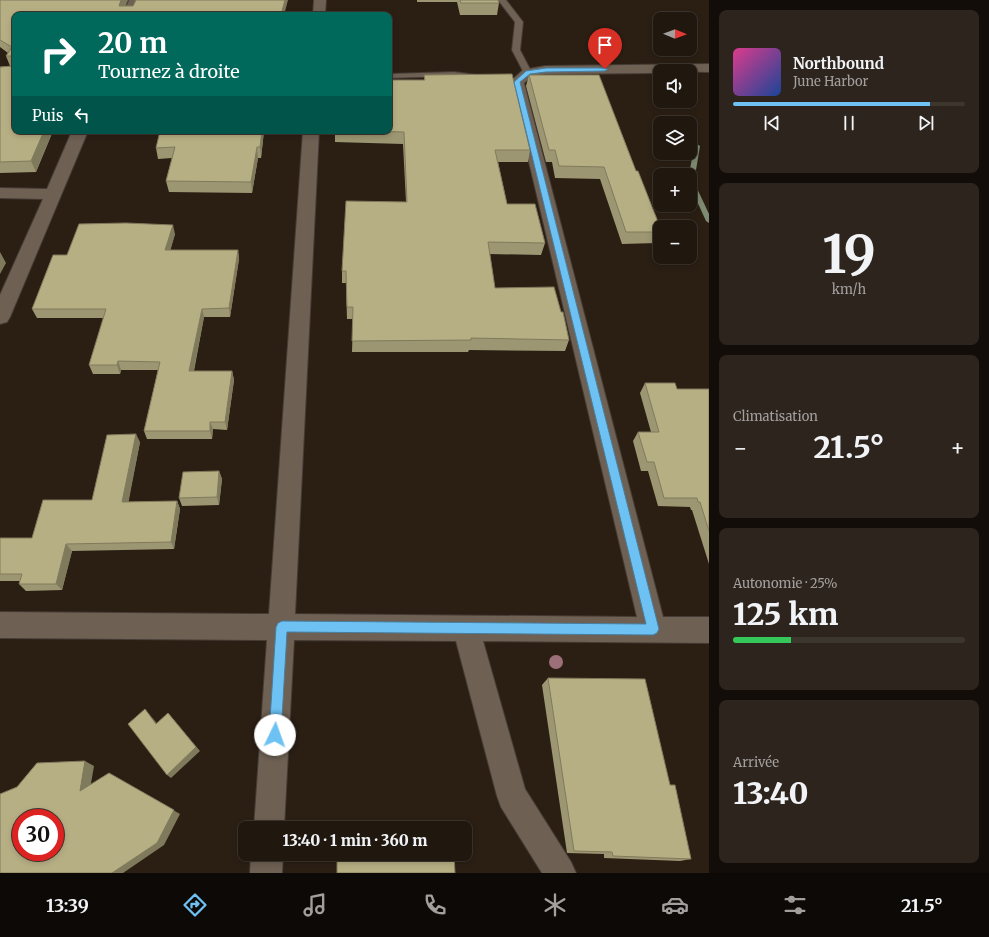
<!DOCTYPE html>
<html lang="fr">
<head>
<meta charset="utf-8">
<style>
	:root { --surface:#20170f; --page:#2d241d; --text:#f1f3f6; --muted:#a29f9e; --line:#3d362f; --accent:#6ec2f3 }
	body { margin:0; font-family:Merriweather,serif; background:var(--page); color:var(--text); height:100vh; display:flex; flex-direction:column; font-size:15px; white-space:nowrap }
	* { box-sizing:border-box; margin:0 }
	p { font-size:13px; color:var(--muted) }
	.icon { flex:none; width:22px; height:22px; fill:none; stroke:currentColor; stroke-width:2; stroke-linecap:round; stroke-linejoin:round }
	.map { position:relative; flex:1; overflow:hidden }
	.drawer { display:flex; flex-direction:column; gap:10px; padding:10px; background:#120d08; width:280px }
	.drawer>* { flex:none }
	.guide { position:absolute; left:12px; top:12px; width:380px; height:122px; border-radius:8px; box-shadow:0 2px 6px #0003,0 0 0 1px var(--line); background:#00695c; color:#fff; overflow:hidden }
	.needle { width:26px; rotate:91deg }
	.controls { position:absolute; left:653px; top:12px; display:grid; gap:8px }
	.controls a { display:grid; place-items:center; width:44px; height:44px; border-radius:8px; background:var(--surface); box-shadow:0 2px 6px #0003,0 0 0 1px var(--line); font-size:20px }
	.speed { position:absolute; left:12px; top:809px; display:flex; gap:8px; font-size:20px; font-weight:700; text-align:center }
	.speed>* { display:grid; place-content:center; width:52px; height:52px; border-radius:50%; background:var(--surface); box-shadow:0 2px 6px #0003,0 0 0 1px var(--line); line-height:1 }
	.speed .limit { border:6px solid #d22; background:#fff; color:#111 }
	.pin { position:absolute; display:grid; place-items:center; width:34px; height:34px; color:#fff; margin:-41px -17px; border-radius:50% 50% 50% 0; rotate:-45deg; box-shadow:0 0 4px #0007 }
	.pin .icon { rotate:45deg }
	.me { position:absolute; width:44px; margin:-22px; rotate:3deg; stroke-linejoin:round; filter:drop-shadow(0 0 3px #0008) }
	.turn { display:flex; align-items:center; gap:14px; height:84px; padding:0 20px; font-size:18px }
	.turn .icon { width:52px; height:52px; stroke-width:2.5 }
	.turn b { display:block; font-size:28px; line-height:34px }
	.then { display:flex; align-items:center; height:38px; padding:0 20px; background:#0003; gap:8px; font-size:15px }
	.big { font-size:30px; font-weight:800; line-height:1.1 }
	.drawer .card { flex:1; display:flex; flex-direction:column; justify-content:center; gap:6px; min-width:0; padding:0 14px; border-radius:8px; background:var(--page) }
	.drawer .dial { align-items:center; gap:0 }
	.dial b { font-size:52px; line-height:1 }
	.song { display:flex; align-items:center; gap:12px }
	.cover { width:48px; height:48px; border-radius:6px; background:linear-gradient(135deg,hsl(330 70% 55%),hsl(220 70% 35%)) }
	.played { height:4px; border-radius:2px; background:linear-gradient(90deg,var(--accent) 85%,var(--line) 85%) }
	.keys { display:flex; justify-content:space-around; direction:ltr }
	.heat { display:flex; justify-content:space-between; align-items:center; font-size:22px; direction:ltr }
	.charge { height:6px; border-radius:3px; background:linear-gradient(90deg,#34c759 25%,var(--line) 0) }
	.trip { position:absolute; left:238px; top:821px; width:234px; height:40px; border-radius:8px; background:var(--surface); box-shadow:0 2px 6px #0003,0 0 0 1px var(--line); font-weight:800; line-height:40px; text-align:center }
	.tabs { display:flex; height:64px; justify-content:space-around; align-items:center; background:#0d0906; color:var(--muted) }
	.tabs .icon { width:28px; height:28px }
	.tabs .current { color:var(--accent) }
	.tabs b { font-size:18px; color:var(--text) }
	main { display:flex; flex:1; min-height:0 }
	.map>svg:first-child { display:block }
</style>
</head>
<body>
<main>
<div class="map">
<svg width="709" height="873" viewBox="0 0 709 873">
	<rect width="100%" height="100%" fill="#2b1f14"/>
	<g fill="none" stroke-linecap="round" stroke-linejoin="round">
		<!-- stream -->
		<path fill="#7e8b70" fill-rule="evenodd" d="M697,144L700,146L694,182L709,214V223L706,221L690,186L689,175L694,146Z"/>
		<defs>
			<path id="service" d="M498,0H506L523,22L520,50L532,73L531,75H525L512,50L515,22Z
				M454,72L477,75L481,77L477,79L454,76L389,78V74Z"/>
			<path id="minor" d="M129,0H141L135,15H123Z
				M314,0H326L325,15H313Z
				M709,64V72L660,71V73L545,74L532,76L524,83L663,617H709V643L483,641L525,789L571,862L576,873H542L501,807L497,796L456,641L294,640L284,828H254L267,640L0,638V612L269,614L303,131H319L295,614L637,617L510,82L523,70L545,66Z
				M72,131H88L10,317L7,322L0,324V295L43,199L0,198V188L47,189Z
				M251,854H283L282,873H250Z"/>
		</defs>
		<!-- service casing -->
		<use href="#service" stroke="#453c35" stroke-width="2"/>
		<!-- minor casing -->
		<use href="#minor" stroke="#453c35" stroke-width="2"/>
		<!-- service -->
		<use href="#service" fill="#6e6053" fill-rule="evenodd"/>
		<!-- minor -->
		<use href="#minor" fill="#6e6053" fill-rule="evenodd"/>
	</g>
	<!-- trees -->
	<circle fill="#9d7079" cx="556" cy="662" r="7"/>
	<!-- wall -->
	<path fill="#9d9672" d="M0,0L133,6L288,0L15,15L53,131L36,172L0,173V67L10,66L6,56L8,53L0,47Z
		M417,0H498L499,3L497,15H460L457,2H417Z
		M424,75L530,150L528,162H498L507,204L545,243L541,255L490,254L495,288L569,340L565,351L469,350L468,352H352L353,319H347L346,283H342V271L406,202L403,144L335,142V131H389L424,80Z
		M529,75L636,171L660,227V237L657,243L622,244L600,179L555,178L552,162H546L526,86Z
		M264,131L261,158H258L252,193L169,192L166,181L172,158L158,159L156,148Z
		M175,234L170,250H238L239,259L230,317H204L194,371H232L234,380L227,430L213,429L212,439H147L144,431L158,370H121L120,374H93L89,365L104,318H37L32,309L67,255Z
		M645,383L677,389H709V564L692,510H691L690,507L658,506L648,471H641L633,441L638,432H651L640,393Z
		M140,442L128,502L177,501L180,509L174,549L72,551L62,590L26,591L19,584L20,581H0V538H32L92,500Z
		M219,471L222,479L219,505L182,506L179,498Z
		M548,678L670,785L691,859L680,861L604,858V854L567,853L542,685Z"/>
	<!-- shaded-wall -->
	<path fill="#807a5c" d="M121,0H128L122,15L119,6Z
		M285,0H288L284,15H281Z
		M44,131H53L36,172L31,161Z
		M262,131H264L261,158L260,147Z
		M257,147L258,158L252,193L251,182Z
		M173,225L175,234L168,259L165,250Z
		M238,250L239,259L230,317L229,308Z
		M0,252L6,263L0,274Z
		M202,309L204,317L192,379L189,371Z
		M118,361L121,370L120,374L117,365Z
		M232,371L234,380L227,430L225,422Z
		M210,422L213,429L212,439L210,431Z
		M136,434L140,442L127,510L122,502Z
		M219,471L222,479L219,505L217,497Z
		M177,501L180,509L174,549L171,542Z
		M66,544L72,551L62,590L56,584Z
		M145,709L149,714L161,728L156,724Z
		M168,713L200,751L171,778L167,775Z
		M85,761L94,766L89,795L80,791Z
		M109,773L180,814L164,845L123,873H112Z"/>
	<!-- building -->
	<path fill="#b7af84" stroke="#807a5c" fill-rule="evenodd" d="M0,0H121L119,6H133L136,0H285L281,15H15V131H44L31,161L0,162V67L12,66V56H6L12,47L0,40Z
		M460,0H498L499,3H461Z
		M512,74L530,150H495L507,204H535L545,243L488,242L495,288L554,287L561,312H563L569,340L471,338V340L352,341L353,307H347L346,271H342L346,201L407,202L404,132L368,131H389V80H425L424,75Z
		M529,75H599L636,171H638L660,227V232H626L604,167L559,166L555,150H549Z
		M160,131H262L260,147H257L251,182L166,181L175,147L156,148Z
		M126,223L173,225L165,250H238L229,308L202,309L189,371H232L225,422H210V431H144L160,362L118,361L117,365H89L106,309H32L53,255H67L79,224Z
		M645,383H675L677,389H709V531L700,502H698L697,498H664L654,462H647L638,432H659Z
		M136,434L122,502L177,501L171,542L66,544L56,584H19L22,574H0V538H32L43,500H92L107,435Z
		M219,471L217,497L179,498L183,472Z
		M548,678L645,679L670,785H675L691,859L613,856L612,852L574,851Z
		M145,709L156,724L168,713L196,747L167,775L128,724Z
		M85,761L80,791L109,773L174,810L157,843L112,873H0V794L17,787L37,763ZM21,818H55V852H21Z
		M337,854H454L455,873H337Z"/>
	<!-- route -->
	<path fill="#6ec2f3" stroke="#487e9e" d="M546,68H605L608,69L605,71L546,72L530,74L520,82L659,629L657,633L653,635L287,632L281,735L279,739L275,741L271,739L269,735L276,627L278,623L282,621L646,624L514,82L526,71Z"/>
</svg>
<div class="controls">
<a><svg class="needle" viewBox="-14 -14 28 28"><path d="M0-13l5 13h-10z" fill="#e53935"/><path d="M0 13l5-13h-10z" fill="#a29f9e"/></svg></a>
<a><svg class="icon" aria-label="sound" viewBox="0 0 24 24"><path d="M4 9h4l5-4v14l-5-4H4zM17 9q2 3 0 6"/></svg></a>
<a><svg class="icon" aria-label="layers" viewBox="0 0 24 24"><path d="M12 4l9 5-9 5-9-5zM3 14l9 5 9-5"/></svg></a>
<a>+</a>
<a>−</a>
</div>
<div class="speed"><div class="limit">30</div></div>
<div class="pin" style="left:605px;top:69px;background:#d93025"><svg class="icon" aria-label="arrive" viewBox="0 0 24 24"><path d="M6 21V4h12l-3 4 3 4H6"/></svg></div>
<svg class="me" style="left:275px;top:735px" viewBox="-20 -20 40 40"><circle r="19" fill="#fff"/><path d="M0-13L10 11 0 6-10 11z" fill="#6ec2f3"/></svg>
<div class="trip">13:40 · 1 min · 360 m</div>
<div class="guide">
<div class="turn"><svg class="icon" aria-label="right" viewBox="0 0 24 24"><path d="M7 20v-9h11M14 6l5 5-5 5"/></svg><div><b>20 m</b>Tournez à droite</div></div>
<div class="then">Puis<svg class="icon" aria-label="left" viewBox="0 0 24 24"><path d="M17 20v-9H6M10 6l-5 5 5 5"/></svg></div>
</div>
</div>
<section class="drawer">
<div class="card">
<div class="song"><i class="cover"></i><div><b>Northbound</b><p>June Harbor</p></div></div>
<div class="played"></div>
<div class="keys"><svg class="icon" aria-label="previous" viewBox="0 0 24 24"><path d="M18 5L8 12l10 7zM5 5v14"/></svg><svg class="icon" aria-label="pause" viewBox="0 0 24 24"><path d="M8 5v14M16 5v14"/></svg><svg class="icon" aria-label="next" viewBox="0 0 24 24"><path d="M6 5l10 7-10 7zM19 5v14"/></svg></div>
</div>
<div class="card dial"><b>19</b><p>km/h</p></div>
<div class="card"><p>Climatisation</p>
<div class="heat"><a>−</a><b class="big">21.5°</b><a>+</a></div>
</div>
<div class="card"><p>Autonomie · 25%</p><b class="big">125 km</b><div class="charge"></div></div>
<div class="card"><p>Arrivée</p><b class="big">13:40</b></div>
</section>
</main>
<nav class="tabs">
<b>13:39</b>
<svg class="icon current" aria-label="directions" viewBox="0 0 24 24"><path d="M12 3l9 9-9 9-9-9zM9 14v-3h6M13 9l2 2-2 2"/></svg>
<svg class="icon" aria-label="music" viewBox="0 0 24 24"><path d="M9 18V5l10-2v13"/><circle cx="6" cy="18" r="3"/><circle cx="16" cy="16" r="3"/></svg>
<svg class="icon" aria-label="phone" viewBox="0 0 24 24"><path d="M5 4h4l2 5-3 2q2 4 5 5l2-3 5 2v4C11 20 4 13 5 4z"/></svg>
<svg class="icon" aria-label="climate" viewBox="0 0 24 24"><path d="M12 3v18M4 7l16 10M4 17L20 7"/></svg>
<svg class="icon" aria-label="car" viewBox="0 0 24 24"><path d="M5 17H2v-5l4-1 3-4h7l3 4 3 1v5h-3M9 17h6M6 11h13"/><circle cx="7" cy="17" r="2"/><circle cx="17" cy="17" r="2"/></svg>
<svg class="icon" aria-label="filters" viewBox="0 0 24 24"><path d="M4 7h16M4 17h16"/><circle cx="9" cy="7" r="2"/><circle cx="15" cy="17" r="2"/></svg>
<b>21.5°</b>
</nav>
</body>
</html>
